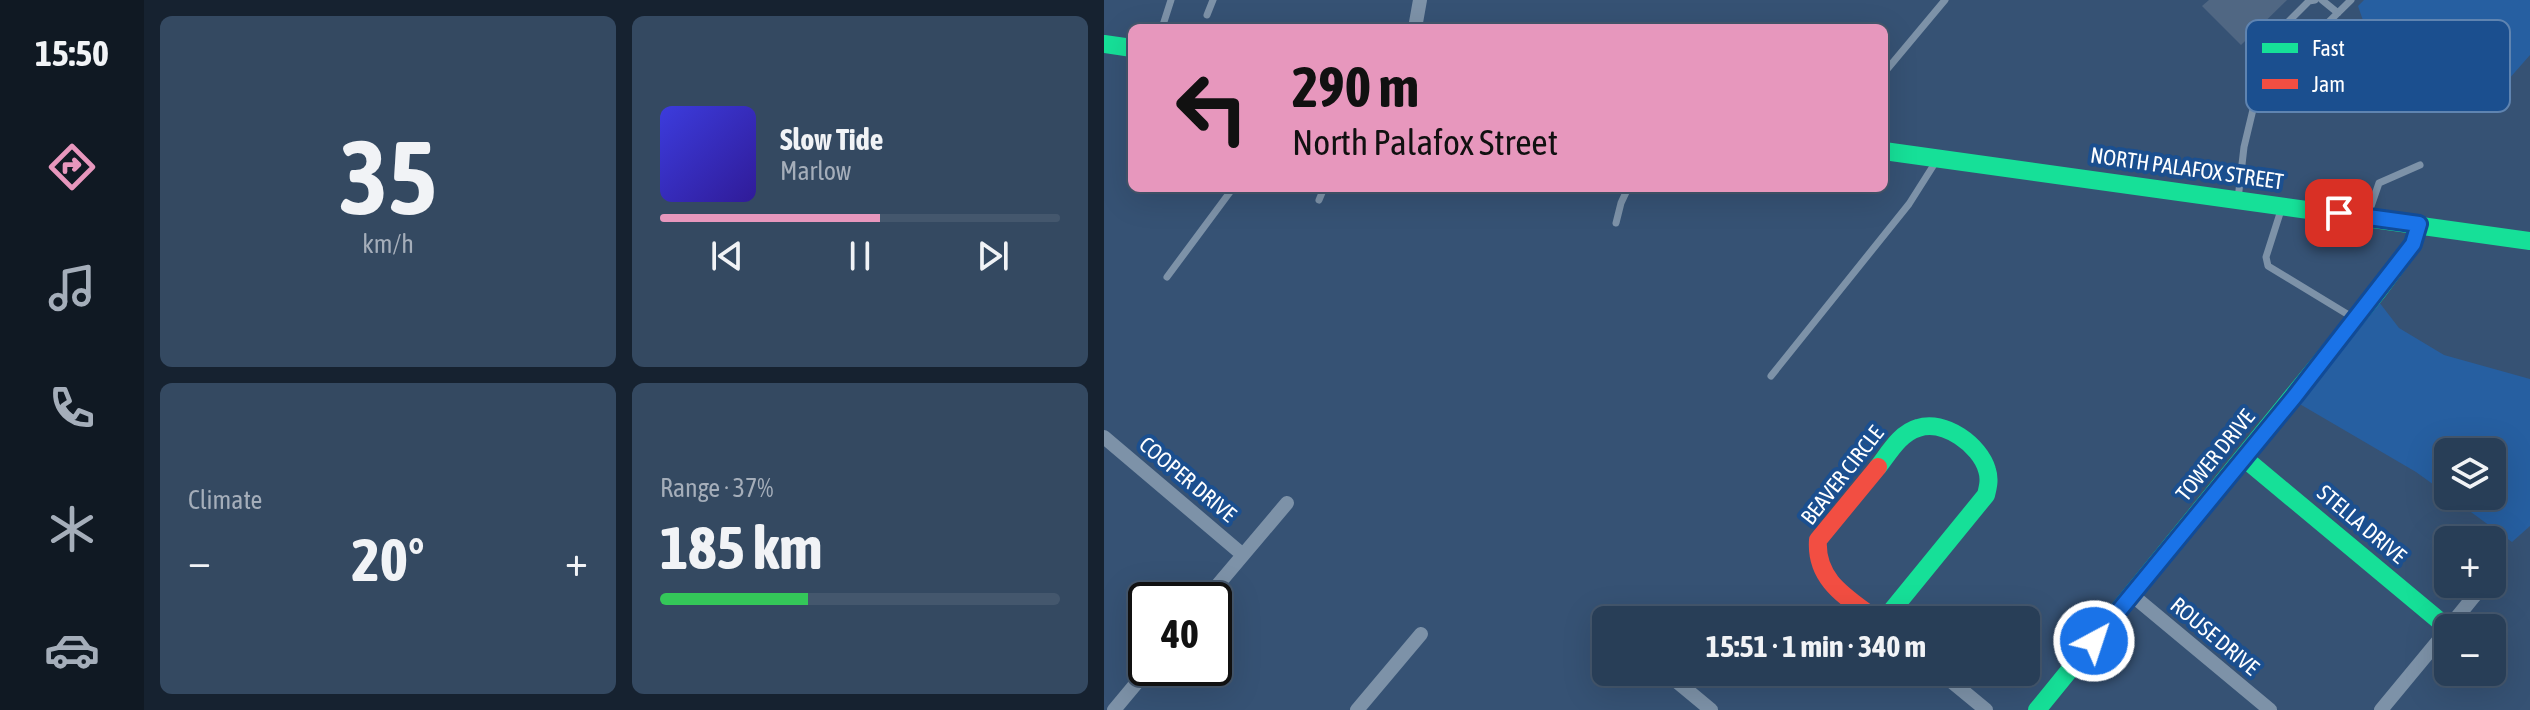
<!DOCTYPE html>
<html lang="en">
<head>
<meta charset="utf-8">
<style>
	:root { --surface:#283e57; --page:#344961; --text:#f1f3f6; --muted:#a5aeba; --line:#44576d; --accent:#e797bd }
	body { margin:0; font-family:"Asap Condensed",sans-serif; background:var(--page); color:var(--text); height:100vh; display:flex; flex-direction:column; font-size:30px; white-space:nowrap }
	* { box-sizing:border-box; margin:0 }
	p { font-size:26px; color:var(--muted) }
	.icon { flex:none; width:44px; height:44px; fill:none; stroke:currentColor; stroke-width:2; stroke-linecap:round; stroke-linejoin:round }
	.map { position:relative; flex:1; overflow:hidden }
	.side { display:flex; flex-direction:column; gap:16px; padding:16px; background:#162230; width:960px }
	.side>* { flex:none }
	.guide { position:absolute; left:24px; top:24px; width:760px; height:168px; border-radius:12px; box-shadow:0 8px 32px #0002,0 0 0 2px var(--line); background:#e797bd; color:#111; overflow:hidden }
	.tools { position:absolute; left:1330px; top:438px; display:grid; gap:16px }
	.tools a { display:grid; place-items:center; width:72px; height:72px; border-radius:12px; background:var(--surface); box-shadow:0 8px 32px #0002,0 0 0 2px var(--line); font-size:40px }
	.speed { position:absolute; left:24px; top:582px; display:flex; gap:16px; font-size:40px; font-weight:700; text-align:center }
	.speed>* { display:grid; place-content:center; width:104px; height:104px; border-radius:50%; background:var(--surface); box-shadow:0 8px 32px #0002,0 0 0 2px var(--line); line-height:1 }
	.speed .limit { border:4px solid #111; border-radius:12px; background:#fff; color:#111 }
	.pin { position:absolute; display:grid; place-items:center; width:68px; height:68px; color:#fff; margin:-34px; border-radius:16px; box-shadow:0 4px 12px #0006 }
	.me { position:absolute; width:88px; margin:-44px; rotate:40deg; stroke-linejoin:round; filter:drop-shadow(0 0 6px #0008) }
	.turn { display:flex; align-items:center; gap:28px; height:168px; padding:0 32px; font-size:36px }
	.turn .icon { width:104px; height:104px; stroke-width:2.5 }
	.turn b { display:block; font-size:56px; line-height:68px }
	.big { font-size:60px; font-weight:700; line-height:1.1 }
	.side .tile { flex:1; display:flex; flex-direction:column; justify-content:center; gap:12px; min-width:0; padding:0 28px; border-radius:12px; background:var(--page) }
	.side .dial { align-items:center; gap:0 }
	.dial b { font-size:104px; line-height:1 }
	.song { display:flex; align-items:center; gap:24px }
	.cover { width:96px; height:96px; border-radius:12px; background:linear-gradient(135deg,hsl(240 70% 55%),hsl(250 70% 35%)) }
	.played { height:8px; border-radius:4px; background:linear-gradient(90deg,var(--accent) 55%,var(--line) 55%) }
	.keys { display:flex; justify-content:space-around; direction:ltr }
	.heat { display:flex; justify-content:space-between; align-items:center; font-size:44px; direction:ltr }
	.charge { height:12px; border-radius:6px; background:linear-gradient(90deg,#34c759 37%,var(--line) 0) }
	.side .tiles { flex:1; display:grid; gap:16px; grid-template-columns:repeat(2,1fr) }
	.trip { position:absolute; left:488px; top:606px; width:448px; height:80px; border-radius:12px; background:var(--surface); box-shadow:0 8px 32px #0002,0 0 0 2px var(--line); font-weight:700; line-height:80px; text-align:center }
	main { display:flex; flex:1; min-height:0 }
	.dock { display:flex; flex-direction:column; width:144px; justify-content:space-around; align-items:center; background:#101923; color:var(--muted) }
	.dock .icon { width:56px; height:56px }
	.dock .selected { color:var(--accent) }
	.dock b { font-size:36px; color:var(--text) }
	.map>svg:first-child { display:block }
</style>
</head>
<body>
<main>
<nav class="dock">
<b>15:50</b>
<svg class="icon selected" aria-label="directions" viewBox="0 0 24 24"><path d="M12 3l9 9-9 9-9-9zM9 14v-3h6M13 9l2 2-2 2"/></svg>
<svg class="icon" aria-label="music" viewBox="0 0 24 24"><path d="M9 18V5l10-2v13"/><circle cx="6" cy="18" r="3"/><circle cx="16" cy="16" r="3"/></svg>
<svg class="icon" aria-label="phone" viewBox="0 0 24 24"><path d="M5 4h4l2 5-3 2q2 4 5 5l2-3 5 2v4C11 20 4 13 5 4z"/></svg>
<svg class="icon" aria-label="climate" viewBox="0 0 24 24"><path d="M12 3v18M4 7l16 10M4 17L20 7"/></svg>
<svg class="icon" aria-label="car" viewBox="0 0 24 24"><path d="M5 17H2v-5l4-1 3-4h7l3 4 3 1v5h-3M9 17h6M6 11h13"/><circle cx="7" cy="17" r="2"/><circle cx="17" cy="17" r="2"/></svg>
</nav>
<section class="side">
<div class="tiles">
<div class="tile dial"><b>35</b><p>km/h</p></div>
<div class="tile">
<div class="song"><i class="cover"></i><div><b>Slow Tide</b><p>Marlow</p></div></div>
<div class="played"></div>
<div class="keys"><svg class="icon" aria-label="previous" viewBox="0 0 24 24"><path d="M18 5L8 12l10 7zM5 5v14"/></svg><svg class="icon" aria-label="pause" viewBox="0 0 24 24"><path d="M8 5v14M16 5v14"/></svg><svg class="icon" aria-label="next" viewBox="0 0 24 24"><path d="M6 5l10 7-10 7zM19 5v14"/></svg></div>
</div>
<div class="tile"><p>Climate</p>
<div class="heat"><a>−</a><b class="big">20°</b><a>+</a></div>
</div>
<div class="tile"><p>Range · 37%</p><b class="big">185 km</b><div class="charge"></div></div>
</div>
</section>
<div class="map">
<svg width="1426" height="710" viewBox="0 0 1426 710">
	<rect width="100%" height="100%" fill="#365274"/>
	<!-- green -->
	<path fill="#265fa1" d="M1260,0H1426V55L1375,113L1341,84L1270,77L1243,64L1254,43L1263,32L1254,6Z
		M1275,302L1295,328L1340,355L1426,379V526L1408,542L1345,496H1388V452H1344V495L1312,472L1194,403Z"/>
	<!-- building -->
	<path fill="#506783" d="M1105,0H1183L1137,45L1098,6Z"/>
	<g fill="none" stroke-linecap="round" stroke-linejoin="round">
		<!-- lane -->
		<path stroke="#7d92a8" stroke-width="7" d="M1218,0L1234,13
			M103,15L109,0
			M58,28L67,0
			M780,73L841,0
			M1152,97L1191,55L1247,0
			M1134,199L1140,147L1152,97L1147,59L1205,1L1211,0
			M215,200L220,188
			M1178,207L1162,257L1164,266L1248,317
			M1264,215L1275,183L1316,165
			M512,223L517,203L524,188
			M63,277L129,188
			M667,376L805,204L831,163"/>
		<!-- street -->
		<path stroke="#7d92a8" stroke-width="14" d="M311,28L316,0
			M0,437L139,555
			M1028,595L1166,710
			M101,600L183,503
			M1345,627L1380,584
			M836,672L882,710
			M571,680L607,710
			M10,710L45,668
			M253,710L317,634
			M1277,710L1344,629"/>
		<!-- fast -->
		<path stroke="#16e098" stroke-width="18" d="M0,44L28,48
			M780,151L1426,241
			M1140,458L1344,628
			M774,467C785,453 796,433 814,428C840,419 876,445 883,470C886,479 884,487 882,495L780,620
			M933,710L1275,290L1309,244L1315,224"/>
		<!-- jam -->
		<path stroke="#f24e42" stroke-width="18" d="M773,620C744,598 711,581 714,540L774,467"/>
	</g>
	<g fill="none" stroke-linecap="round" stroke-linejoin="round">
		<defs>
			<path id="route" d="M990,641L1191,396L1309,244L1315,224L1235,213"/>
		</defs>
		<!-- route casing -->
		<use href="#route" stroke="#114b97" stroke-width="20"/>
		<!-- route -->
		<use href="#route" stroke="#1a73e8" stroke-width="14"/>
	</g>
	<g text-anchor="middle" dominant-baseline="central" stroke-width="8" stroke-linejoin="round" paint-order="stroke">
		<!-- street labels -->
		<g font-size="22" fill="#fff" stroke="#1b4f8f">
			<text transform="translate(1083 168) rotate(8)">NORTH PALAFOX STREET</text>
			<text transform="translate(1111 455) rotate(-51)">TOWER DRIVE</text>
			<text transform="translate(738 475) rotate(-52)">BEAVER CIRCLE</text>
			<text transform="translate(84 479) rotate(40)">COOPER DRIVE</text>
			<text transform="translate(1258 524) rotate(40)">STELLA DRIVE</text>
			<text transform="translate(1111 636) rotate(40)">ROUSE DRIVE</text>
		</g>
	</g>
	<!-- legend -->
	<rect x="1142" y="20" width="264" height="92" rx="12" fill="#1b4f8f" stroke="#5f84b1" stroke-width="2"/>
	<rect x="1158" y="43" width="36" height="10" fill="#16e098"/>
	<rect x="1158" y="79" width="36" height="10" fill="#f24e42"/>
	<g font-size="22" fill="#fff">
		<text x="1208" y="56">Fast</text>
		<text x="1208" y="92">Jam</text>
	</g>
</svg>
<div class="tools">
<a><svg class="icon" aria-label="layers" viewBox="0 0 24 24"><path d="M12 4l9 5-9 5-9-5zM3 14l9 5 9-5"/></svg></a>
<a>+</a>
<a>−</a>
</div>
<div class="speed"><div class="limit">40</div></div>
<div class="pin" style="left:1235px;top:213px;background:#d93025"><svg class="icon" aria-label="arrive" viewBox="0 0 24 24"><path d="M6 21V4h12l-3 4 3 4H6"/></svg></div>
<svg class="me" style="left:990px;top:641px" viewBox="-20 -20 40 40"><circle r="17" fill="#1a73e8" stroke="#fff" stroke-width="3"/><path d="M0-11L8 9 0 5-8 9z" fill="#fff"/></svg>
<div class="trip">15:51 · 1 min · 340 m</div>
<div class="guide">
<div class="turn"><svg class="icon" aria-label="left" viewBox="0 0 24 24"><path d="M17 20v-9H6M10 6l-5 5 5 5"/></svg><div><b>290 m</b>North Palafox Street</div></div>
</div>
</div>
</main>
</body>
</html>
